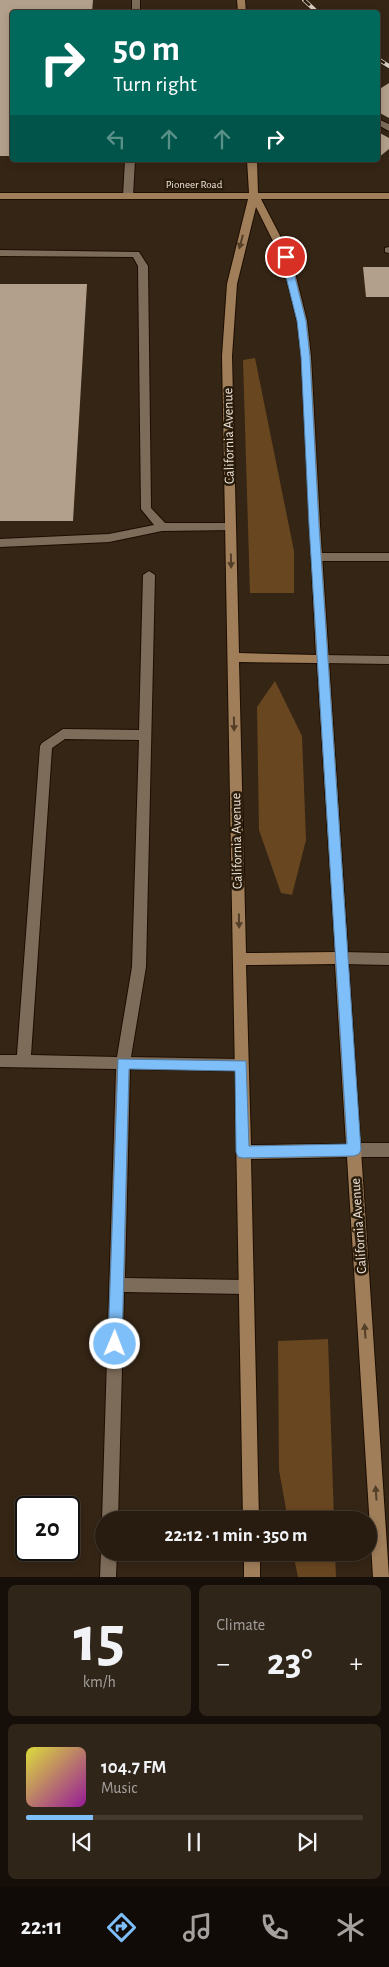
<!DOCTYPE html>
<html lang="en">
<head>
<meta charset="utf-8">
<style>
	:root { --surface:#281c10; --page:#302519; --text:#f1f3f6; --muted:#a5a19f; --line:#443a30; --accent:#7ebef9 }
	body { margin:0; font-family:"Alegreya Sans",sans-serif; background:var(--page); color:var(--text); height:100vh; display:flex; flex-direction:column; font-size:19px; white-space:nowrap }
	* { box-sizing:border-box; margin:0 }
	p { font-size:16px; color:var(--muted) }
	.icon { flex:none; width:28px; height:28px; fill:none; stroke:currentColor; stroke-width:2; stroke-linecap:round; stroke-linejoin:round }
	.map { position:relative; height:1577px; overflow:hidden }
	.side { display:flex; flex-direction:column; gap:8px; padding:8px; background:#160f09; flex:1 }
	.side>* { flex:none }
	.top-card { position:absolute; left:10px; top:10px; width:370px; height:152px; border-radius:5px; box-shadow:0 2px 8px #0003,0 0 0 1px var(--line); background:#00695c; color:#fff; overflow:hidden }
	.speed { position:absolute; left:15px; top:1496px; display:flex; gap:10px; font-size:25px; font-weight:700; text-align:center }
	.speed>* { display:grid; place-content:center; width:65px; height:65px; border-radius:50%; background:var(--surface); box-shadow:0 2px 8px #0003,0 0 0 1px var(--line); line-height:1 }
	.speed .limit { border:2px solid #111; border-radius:8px; background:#fff; color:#111 }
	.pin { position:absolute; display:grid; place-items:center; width:42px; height:42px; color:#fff; margin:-21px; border:2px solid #fff; border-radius:50%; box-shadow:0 1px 5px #0007 }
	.me { position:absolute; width:55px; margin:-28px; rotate:1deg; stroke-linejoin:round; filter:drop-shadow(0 0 4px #0008) }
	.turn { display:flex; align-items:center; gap:18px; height:105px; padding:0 20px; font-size:22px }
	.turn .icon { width:65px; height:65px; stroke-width:2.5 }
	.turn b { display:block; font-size:35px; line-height:42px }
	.lanes { display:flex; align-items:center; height:48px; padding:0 20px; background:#0003; justify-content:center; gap:25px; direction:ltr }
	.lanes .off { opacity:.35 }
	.big { font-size:38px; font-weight:600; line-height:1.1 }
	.side .tile { flex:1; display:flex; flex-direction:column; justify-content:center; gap:8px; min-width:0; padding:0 18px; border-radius:8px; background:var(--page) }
	.side .dial { align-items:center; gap:0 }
	.dial b { font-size:65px; line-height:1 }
	.song { display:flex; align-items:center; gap:15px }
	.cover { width:60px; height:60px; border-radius:8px; background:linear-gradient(135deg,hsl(60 70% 55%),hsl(300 70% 35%)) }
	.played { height:5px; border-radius:2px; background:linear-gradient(90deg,var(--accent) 20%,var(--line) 20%) }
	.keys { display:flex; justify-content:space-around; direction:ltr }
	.heat { display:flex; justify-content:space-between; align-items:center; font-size:28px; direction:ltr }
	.side .tiles { flex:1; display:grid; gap:8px; grid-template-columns:1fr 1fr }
	.tile:last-child { grid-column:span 2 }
	.trip { position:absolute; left:95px; top:1511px; width:282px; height:50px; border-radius:25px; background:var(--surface); box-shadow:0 2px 8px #0003,0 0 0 1px var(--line); font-weight:600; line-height:50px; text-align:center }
	.menu { display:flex; height:80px; justify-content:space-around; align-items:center; background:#100b06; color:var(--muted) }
	.menu .icon { width:35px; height:35px }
	.menu .on { color:var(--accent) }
	.menu b { font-size:22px; color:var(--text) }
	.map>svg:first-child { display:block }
</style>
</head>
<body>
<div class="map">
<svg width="389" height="1577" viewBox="0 0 389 1577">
	<rect width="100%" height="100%" fill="#352515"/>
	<!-- green -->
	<path fill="#684620" d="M255,358L294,551V593H250L243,360Z
		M275,681L302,736L306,840L292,895L281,893L259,830L257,707Z
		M328,1339L334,1520H288L279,1470L278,1341Z
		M293,1553H335L336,1577H298Z"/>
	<!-- building -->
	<path fill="#b3a08c" d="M0,0H93L92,12H12V156H0Z
		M389,83V118L378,112V90Z
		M378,132L389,138V149L378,158Z
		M363,267H389V297H366Z
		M0,284H87L73,521H0Z"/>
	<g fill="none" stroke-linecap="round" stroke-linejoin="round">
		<defs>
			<path id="lane" d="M132,0H140V12H132Z
				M378,119L389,124V131L378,125Z
				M125,160H135L133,196L128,199L123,196Z
				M389,247V253L385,252V248Z
				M0,250L139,252L148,266L151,508L165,523H230L236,527L234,530L162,531L109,542L0,547V539L109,534L154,525L141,509L138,266L133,257L0,256Z
				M316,553H389V561H316L310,557Z
				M149,571L155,575L146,967L131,1057L241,1059L246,1061L248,1065L246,1069L241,1071L130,1069L125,1278L246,1280L251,1282L254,1287L251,1292L246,1294L124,1292L118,1520H104V1525L102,1520L116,1069L0,1067V1055H17L40,746L42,743L63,729L139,730L143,575ZM65,739L139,740L132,967L117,1057L31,1055L52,748Z
				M322,655L389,656V664L322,663L316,659Z
				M342,952L389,953V965L342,964L337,962L335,958L337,954Z
				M354,1143H389V1157H354L349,1155L347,1150L349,1145Z
				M103,1546L104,1552H117L116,1577H100L101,1552Z"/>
			<path id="secondary" d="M237,0H245L246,12H238Z
				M247,160H257L258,193H389V199H261L291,257L307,321L311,357L320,525L389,1577H373L347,1157L251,1159L259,1520H243L222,356L227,284L248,199H0V193H249ZM256,207L281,257L297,321L301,357L316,655L239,653L232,356L237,284ZM239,662L317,663L335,952L246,953ZM335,964L346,1144L251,1145L246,965Z
				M244,1552H260V1577H244Z"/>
		</defs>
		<!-- lane casing -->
		<use href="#lane" stroke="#1c0e01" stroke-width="2"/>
		<!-- secondary casing -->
		<use href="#secondary" stroke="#1c0e01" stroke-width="2"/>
		<!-- lane -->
		<use href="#lane" fill="#7e6c5a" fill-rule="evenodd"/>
		<!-- secondary -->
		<use href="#secondary" fill="#a07e5a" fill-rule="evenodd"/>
		<defs>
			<path id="rail" d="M304,0L317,12
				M378,59L389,66"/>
		</defs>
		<!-- rail casing -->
		<use href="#rail" stroke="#dacfc4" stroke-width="4"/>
		<!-- rail -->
		<use href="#rail" stroke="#2a1c0b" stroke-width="2.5" stroke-dasharray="8" stroke-linecap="butt"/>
	</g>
	<!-- one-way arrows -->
	<defs><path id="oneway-solid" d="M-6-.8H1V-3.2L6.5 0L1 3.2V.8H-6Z" transform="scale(1.25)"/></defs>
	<g fill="#533e27">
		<use href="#oneway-solid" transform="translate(241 242) rotate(105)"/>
		<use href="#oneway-solid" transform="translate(231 561) rotate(89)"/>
		<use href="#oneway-solid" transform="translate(234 724) rotate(89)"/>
		<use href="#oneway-solid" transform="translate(239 921) rotate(89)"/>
		<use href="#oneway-solid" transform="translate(365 1331) rotate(-94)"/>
		<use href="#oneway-solid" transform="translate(376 1493) rotate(-94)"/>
	</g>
	<!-- route -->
	<path fill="#7ebef9" stroke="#527ca2" d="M286,255L290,257L306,321L310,357L319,525L361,1150L359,1154L354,1156L243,1158L238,1157L236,1152L235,1071L129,1069L122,1344L120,1349L115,1351L110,1349L108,1344L118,1059L246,1061L249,1146L347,1144L309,525L301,357L297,321L281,257Z"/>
	<g text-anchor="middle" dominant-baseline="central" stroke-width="5" stroke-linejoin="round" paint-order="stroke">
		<!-- far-street labels -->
		<g font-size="11" fill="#f1e6dc" stroke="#2a1c0b">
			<text x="194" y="184">Pioneer Road</text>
		</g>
		<!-- street labels -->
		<g font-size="14" fill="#f1e6dc" stroke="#2a1c0b">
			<text transform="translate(229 436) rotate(-91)">California Avenue</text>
			<text transform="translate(237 841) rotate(-91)">California Avenue</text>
			<text transform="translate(359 1226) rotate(-94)">California Avenue</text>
		</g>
	</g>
</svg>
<div class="speed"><div class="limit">20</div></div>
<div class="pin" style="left:286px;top:257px;background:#d93025"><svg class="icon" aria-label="arrive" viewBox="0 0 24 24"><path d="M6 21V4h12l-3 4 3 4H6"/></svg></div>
<svg class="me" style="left:115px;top:1344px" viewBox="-20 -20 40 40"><circle r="17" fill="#7ebef9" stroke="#fff" stroke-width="3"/><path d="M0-11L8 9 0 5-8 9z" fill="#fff"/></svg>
<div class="trip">22:12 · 1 min · 350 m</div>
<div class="top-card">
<div class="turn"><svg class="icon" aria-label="right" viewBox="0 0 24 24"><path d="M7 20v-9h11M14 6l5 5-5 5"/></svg><div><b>50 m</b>Turn right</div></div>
<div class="lanes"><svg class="icon off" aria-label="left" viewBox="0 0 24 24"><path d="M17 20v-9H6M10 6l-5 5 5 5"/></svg><svg class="icon off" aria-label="ahead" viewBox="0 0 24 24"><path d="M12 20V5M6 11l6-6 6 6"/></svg><svg class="icon off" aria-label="ahead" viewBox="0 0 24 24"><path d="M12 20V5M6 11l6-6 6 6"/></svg><svg class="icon" aria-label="right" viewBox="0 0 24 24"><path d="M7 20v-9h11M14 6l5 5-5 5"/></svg></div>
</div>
</div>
<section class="side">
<div class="tiles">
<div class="tile dial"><b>15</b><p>km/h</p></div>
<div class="tile"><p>Climate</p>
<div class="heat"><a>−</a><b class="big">23°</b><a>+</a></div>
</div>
<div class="tile">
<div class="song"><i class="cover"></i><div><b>104.7 FM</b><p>Music</p></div></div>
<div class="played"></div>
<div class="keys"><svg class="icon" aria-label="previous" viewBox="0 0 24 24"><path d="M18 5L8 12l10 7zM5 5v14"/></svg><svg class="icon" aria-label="pause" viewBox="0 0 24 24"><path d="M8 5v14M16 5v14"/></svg><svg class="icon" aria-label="next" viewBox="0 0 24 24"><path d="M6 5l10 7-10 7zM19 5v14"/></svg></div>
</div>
</div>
</section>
<nav class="menu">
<b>22:11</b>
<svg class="icon on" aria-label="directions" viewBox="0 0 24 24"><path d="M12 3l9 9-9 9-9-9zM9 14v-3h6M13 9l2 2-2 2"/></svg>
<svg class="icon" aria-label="music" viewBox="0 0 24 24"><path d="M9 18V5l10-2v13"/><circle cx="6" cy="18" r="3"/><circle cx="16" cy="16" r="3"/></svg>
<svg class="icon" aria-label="phone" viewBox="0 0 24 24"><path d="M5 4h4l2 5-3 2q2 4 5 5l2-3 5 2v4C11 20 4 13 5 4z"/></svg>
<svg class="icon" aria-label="climate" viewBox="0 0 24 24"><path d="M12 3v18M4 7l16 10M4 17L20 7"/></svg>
</nav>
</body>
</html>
